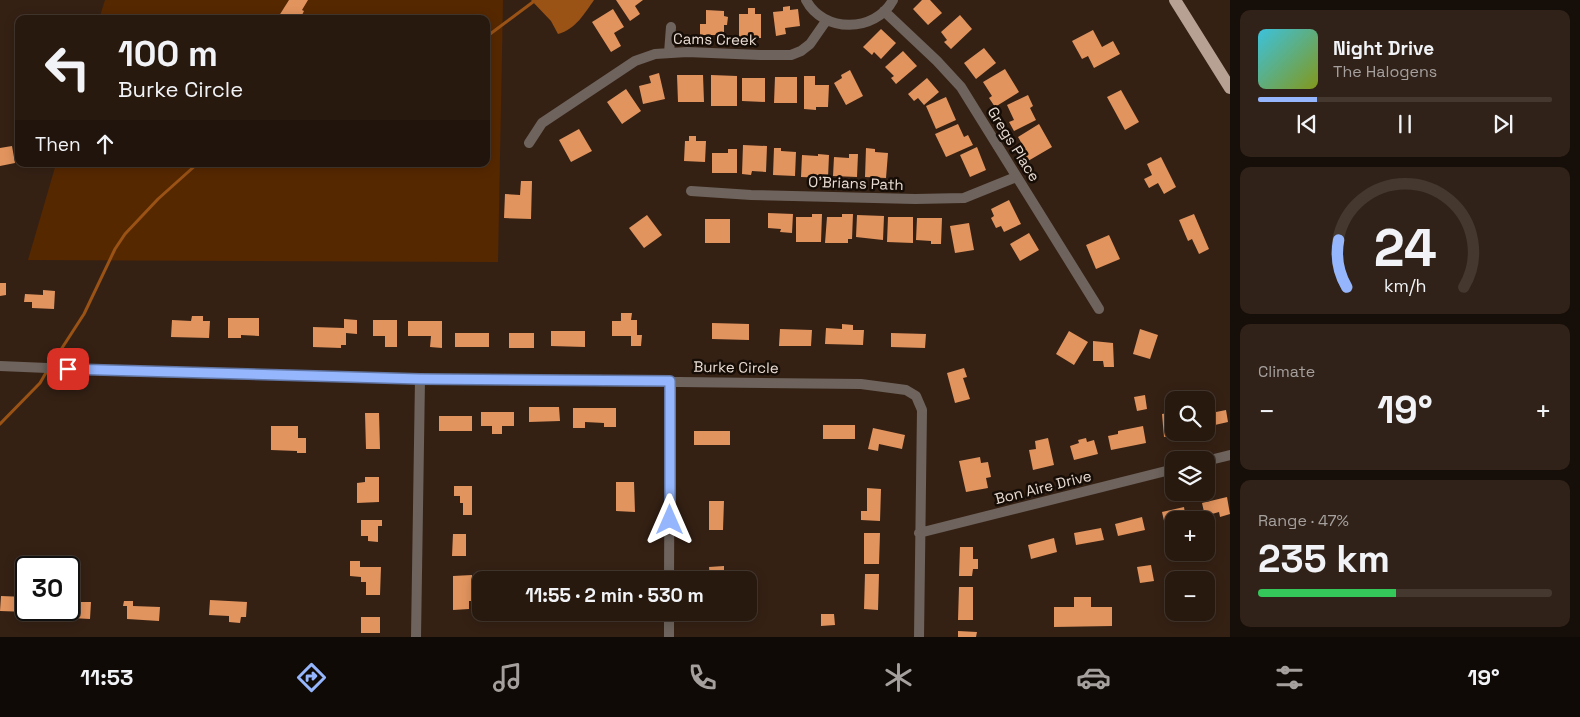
<!DOCTYPE html>
<html lang="en">
<head>
<meta charset="utf-8">
<style>
	:root { --surface:#28190f; --page:#302218; --text:#f1f3f6; --muted:#a5a09e; --line:#44382f; --accent:#95b6fd }
	body { margin:0; font-family:"Space Grotesk",sans-serif; background:var(--page); color:var(--text); height:100vh; display:flex; flex-direction:column; font-size:19px; white-space:nowrap }
	* { box-sizing:border-box; margin:0 }
	p { font-size:16px; color:var(--muted) }
	.icon { flex:none; width:28px; height:28px; fill:none; stroke:currentColor; stroke-width:2; stroke-linecap:round; stroke-linejoin:round }
	.map { position:relative; flex:1; overflow:hidden }
	.drawer { display:flex; flex-direction:column; gap:10px; padding:10px; background:#160e08; width:350px }
	.drawer>* { flex:none }
	.top-card { position:absolute; left:15px; top:15px; width:475px; height:152px; border-radius:10px; box-shadow:0 2px 12px #0003,0 0 0 1px var(--line); background:#28190f; color:var(--text); overflow:hidden }
	.fabs { position:absolute; left:1165px; top:391px; display:grid; gap:10px }
	.fabs a { display:grid; place-items:center; width:50px; height:50px; border-radius:10px; background:var(--surface); box-shadow:0 2px 12px #0003,0 0 0 1px var(--line); font-size:25px }
	.speed { position:absolute; left:15px; top:556px; display:flex; gap:10px; font-size:25px; font-weight:700; text-align:center }
	.speed>* { display:grid; place-content:center; width:65px; height:65px; border-radius:50%; background:var(--surface); box-shadow:0 2px 12px #0003,0 0 0 1px var(--line); line-height:1 }
	.speed .limit { border:2px solid #111; border-radius:8px; background:#fff; color:#111 }
	.pin { position:absolute; display:grid; place-items:center; width:42px; height:42px; color:#fff; margin:-21px; border-radius:10px; box-shadow:0 2px 8px #0006 }
	.me { position:absolute; width:55px; margin:-28px; rotate:0deg; stroke-linejoin:round; filter:drop-shadow(0 0 4px #0008) }
	.turn { display:flex; align-items:center; gap:18px; height:105px; padding:0 20px; font-size:22px }
	.turn .icon { width:65px; height:65px; stroke-width:2.5 }
	.turn b { display:block; font-size:35px; line-height:42px }
	.then { display:flex; align-items:center; height:48px; padding:0 20px; background:#0003; gap:10px; font-size:19px }
	.big { font-size:38px; font-weight:600; line-height:1.1 }
	.drawer .tile { flex:1; display:flex; flex-direction:column; justify-content:center; gap:8px; min-width:0; padding:0 18px; border-radius:10px; background:var(--page) }
	.drawer .dial { align-items:center; gap:0 }
	.dial svg { height:130px; overflow:visible; fill:none; stroke:var(--line); stroke-width:7; stroke-linecap:round; text-anchor:middle }
	.dial text { fill:var(--text); stroke:none }
	.song { display:flex; align-items:center; gap:15px }
	.cover { width:60px; height:60px; border-radius:8px; background:linear-gradient(135deg,hsl(190 70% 55%),hsl(70 70% 35%)) }
	.played { height:5px; border-radius:2px; background:linear-gradient(90deg,var(--accent) 20%,var(--line) 20%) }
	.keys { display:flex; justify-content:space-around; direction:ltr }
	.heat { display:flex; justify-content:space-between; align-items:center; font-size:28px; direction:ltr }
	.charge { height:8px; border-radius:4px; background:linear-gradient(90deg,#34c759 47%,var(--line) 0) }
	.trip { position:absolute; left:472px; top:571px; width:285px; height:50px; border-radius:10px; background:var(--surface); box-shadow:0 2px 12px #0003,0 0 0 1px var(--line); font-weight:600; line-height:50px; text-align:center }
	.tabs { display:flex; height:80px; justify-content:space-around; align-items:center; background:#100a06; color:var(--muted) }
	.tabs .icon { width:35px; height:35px }
	.tabs .active { color:var(--accent) }
	.tabs b { font-size:22px; color:var(--text) }
	main { display:flex; flex:1; min-height:0 }
	.map>svg:first-child { display:block }
</style>
</head>
<body>
<main>
<div class="map">
<svg width="1230" height="637" viewBox="0 0 1230 637">
	<rect width="100%" height="100%" fill="#352114"/>
	<!-- green -->
	<path fill="#562800" d="M105,0H503L498,262L28,260L56,164H486V19H99Z"/>
	<!-- water -->
	<path fill="#9a5215" d="M531,0H594C584,14 576,29 558,34L551,21Z"/>
	<g fill="none" stroke-linecap="round" stroke-linejoin="round">
		<!-- stream -->
		<path stroke="#9a5215" stroke-width="3" d="M486,37L533,2
			M51,365L84,314L115,249L125,234L158,199L197,164
			M0,424L40,383L47,371"/>
	</g>
	<!-- building -->
	<path fill="#e2945e" d="M289,0H308L302,10L304,11L300,19L293,17L292,19H277Z
		M616,0H643L635,6L640,14L630,21Z
		M922,0H930L942,13L928,25L913,9Z
		M790,6V10L798,9L800,26L785,28L786,34L776,36L773,12L783,11V7Z
		M748,8H755V14H761V38H739V14H748Z
		M613,9L624,27L614,33L621,46L611,52L592,22Z
		M706,10L724,11V16L728,17L727,25H724V35H700V24H706Z
		M960,15L972,29L951,49L944,42L947,40L941,32Z
		M881,29L896,43L881,59L874,52L872,55L863,47Z
		M1093,30L1102,47L1113,41L1120,54L1094,68L1088,56L1082,59L1072,41Z
		M984,48L996,63L976,79L964,63Z
		M903,51L917,66L896,84L891,78L894,76L885,67Z
		M1005,69L1019,92L995,107L989,98L992,96L983,82Z
		M850,70L863,96L846,105L834,83L842,78L841,75Z
		M659,73L665,99L643,104L639,86L651,83L649,76Z
		M677,75H703L704,102H678Z
		M711,75L737,76V106H711Z
		M804,76H815V85H829L828,107H816V110L804,109Z
		M775,77H797V103H774Z
		M742,78H765V102L742,101Z
		M927,78L939,92L924,105L918,98L914,101L908,94Z
		M626,89L641,111L622,124L607,102Z
		M1121,90L1139,122L1125,130L1107,97Z
		M1028,95L1033,106L1030,108L1036,120L1014,131L1009,122L1014,120L1007,105Z
		M946,97L956,120L936,129L926,106Z
		M958,124L964,137L968,135L973,145L946,157L935,134Z
		M1039,124L1052,147L1028,161L1023,152L1026,151L1018,137Z
		M579,129L592,151L571,162L559,140Z
		M689,136H696V141H706L705,162L684,161L685,141H689Z
		M743,145L767,146L766,172L752,171L751,175L742,174Z
		M12,146L15,163L0,166V148Z
		M977,147L986,170L970,177L960,155Z
		M774,148H781V151L796,152L795,176L773,175Z
		M866,148L875,149V152L888,153L886,178L865,177Z
		M728,149H737V173H712V153H728Z
		M818,154L829,155L828,178L801,177L802,155L818,156Z
		M849,154H858L857,177L833,176L834,157L849,158Z
		M1161,157L1176,187L1164,194L1158,183L1149,188L1144,179L1152,175L1147,164Z
		M521,181H532L531,219L504,218L505,194L520,195Z
		M1009,200L1021,224L1004,232L1001,226L996,228L991,218L994,216L991,209Z
		M768,213L793,214L792,233L780,232L781,229L768,228Z
		M812,214H822L821,242H796V217H812Z
		M842,214H853L852,239H848V243H825L827,217H842Z
		M1194,214L1209,249L1199,254L1192,239L1188,241L1179,220Z
		M647,215L662,235L644,248L629,228Z
		M857,215L884,216L883,240L856,237Z
		M888,217H913V243L887,242Z
		M917,218H942L941,244H931V241L916,240Z
		M705,219H730V243H705Z
		M969,223L974,250L955,253L950,226Z
		M1029,233L1039,250L1020,261L1010,244Z
		M1109,235L1120,259L1096,269L1086,245Z
		M0,283H6V295L0,296Z
		M43,290L55,291L54,309L32,308V302H24L25,294L43,295Z
		M621,313H632L631,320H637V335H642L641,346H631V336H612V321H621Z
		M192,316H203V321H210L209,338L171,337L172,320L191,321Z
		M228,318H259V336L241,335V338H228Z
		M344,319L357,320V334L346,333V345H341V348L313,347V327L344,328Z
		M373,320H397V347H385V336H373Z
		M408,321H442V348L430,347L431,336H408Z
		M712,323L749,324V340L712,339Z
		M842,324L853,325V330H864L863,345L825,344L826,328L842,329Z
		M780,329L812,330L811,346H779Z
		M1140,329L1158,335L1150,359L1133,354Z
		M551,331H585V347L551,346Z
		M1069,331L1088,342L1074,365L1056,354Z
		M455,333H489V347H455Z
		M509,333H534V348H509Z
		M891,333L926,334L925,348L891,347Z
		M1093,341L1113,343L1114,367H1104L1103,361H1093Z
		M964,368L967,377L963,378L970,399L955,403L947,373Z
		M1145,395L1147,409L1137,411L1134,397Z
		M529,407H559L560,421L529,422Z
		M573,408H616V427H604V423L585,422V428H573Z
		M1226,410L1228,422L1206,427V414Z
		M481,412H514V426H502V434H492V426H481Z
		M1174,412V432H1189L1190,434L1164,437L1162,414Z
		M365,413H379L380,449H366Z
		M439,416H472V431H439Z
		M823,425H855V439H823Z
		M271,426H298V438H306V453H297V451L271,450Z
		M1143,426L1146,443L1111,450L1108,436L1118,434V431Z
		M873,428L905,435L902,449L879,444L878,451L868,449Z
		M694,431H730V445H694Z
		M1048,438L1054,465L1033,470L1029,450L1036,449L1035,441Z
		M1086,438L1087,442L1094,440L1098,454L1074,460L1070,446L1079,443L1078,440Z
		M980,457L981,463L988,462L991,477L986,478L988,488L966,492L959,461Z
		M365,477H379V502L357,503V483L365,482Z
		M616,482H634L635,512L616,511Z
		M454,486H472V515H463V503H460V496H454Z
		M867,488L881,489L880,521L861,520V511H867Z
		M1227,497L1230,514L1220,517L1219,512L1205,516L1202,503Z
		M709,501H724L723,530H709Z
		M1184,507L1186,520H1174V532L1167,534L1162,512Z
		M1142,517L1145,530L1118,536L1115,524Z
		M361,520H382V526H378V542L368,541V536H361Z
		M1101,528L1104,540L1076,545L1074,533Z
		M864,533H880L879,564H864Z
		M453,534H466V556H452Z
		M1054,538L1057,552L1031,559L1028,545Z
		M960,547H973V559H978V569H973L972,576H959Z
		M350,561H360V567H381L380,595H366V582H361V577L350,576Z
		M1151,565L1154,581L1140,583L1137,567Z
		M724,566V578L731,577V580H710L709,567Z
		M623,571L638,572V580H622Z
		M865,574H879L878,610L864,609Z
		M472,575L473,601H469V609L453,610V576Z
		M959,587H973V620H958Z
		M1,596L26,597L28,612L0,611Z
		M1074,597H1091V607H1112V626L1054,627V607H1074Z
		M69,598H75V602H91L90,619L53,617V610H69Z
		M210,600L247,602L246,617H241L240,623L229,622V616L209,615Z
		M124,601H133V606L160,607L159,621L127,619V606H123Z
		M821,614H834L835,625L821,626Z
		M361,617H380V633H361Z
		M958,631L977,632L976,637H958Z"/>
	<g fill="none" stroke-linecap="round" stroke-linejoin="round">
		<!-- minor -->
		<path stroke="#6e645d" stroke-width="10" d="M806,0C823,33 875,33 893,0
			M884,11L937,61L961,87L1099,309
			M669,53L671,27
			M529,143L542,123L635,61L655,54L687,52L760,55H791L801,51L810,44L826,21
			M691,191L751,195L915,199L964,198L1016,177
			M0,366L118,371L420,379L861,384L906,390L916,396L922,410L919,637
			M1206,461L1230,455
			M919,533L1174,469
			M669,580L670,381
			M416,637L420,379
			M669,637V612"/>
		<!-- major -->
		<path stroke="#b6a193" stroke-width="12" d="M1175,0L1230,88"/>
	</g>
	<g fill="none" stroke-linecap="round" stroke-linejoin="round">
		<defs>
			<path id="route" d="M68,369L420,379L670,381V520"/>
		</defs>
		<!-- route casing -->
		<use href="#route" stroke="#6176a4" stroke-width="12"/>
		<!-- route -->
		<use href="#route" stroke="#95b6fd" stroke-width="9"/>
	</g>
	<g text-anchor="middle" dominant-baseline="central" stroke-width="5" stroke-linejoin="round" paint-order="stroke">
		<!-- street labels -->
		<g font-size="15" fill="#e8dbd2" stroke="#160d07">
			<text transform="translate(715 39) rotate(1)">Cams Creek</text>
			<text transform="translate(1014 144) rotate(58)">Gregs Place</text>
			<text transform="translate(856 183) rotate(2)">O'Brians Path</text>
			<text transform="translate(736 367) rotate(1)">Burke Circle</text>
			<text transform="translate(1043 487) rotate(-14)">Bon Aire Drive</text>
		</g>
	</g>
</svg>
<div class="fabs">
<a><svg class="icon" aria-label="search" viewBox="0 0 24 24"><circle cx="10" cy="10" r="6"/><path d="M15 15l6 6"/></svg></a>
<a><svg class="icon" aria-label="layers" viewBox="0 0 24 24"><path d="M12 4l9 5-9 5-9-5zM3 14l9 5 9-5"/></svg></a>
<a>+</a>
<a>−</a>
</div>
<div class="speed"><div class="limit">30</div></div>
<div class="pin" style="left:68px;top:369px;background:#d93025"><svg class="icon" aria-label="arrive" viewBox="0 0 24 24"><path d="M6 21V4h12l-3 4 3 4H6"/></svg></div>
<svg class="me" style="left:670px;top:520px" viewBox="-20 -20 40 40"><path d="M0-17L14 15 0 8-14 15z" fill="#95b6fd" stroke="#fff" stroke-width="4"/></svg>
<div class="trip">11:55 · 2 min · 530 m</div>
<div class="top-card">
<div class="turn"><svg class="icon" aria-label="left" viewBox="0 0 24 24"><path d="M17 20v-9H6M10 6l-5 5 5 5"/></svg><div><b>100 m</b>Burke Circle</div></div>
<div class="then">Then<svg class="icon" aria-label="ahead" viewBox="0 0 24 24"><path d="M12 20V5M6 11l6-6 6 6"/></svg></div>
</div>
</div>
<section class="drawer">
<div class="tile">
<div class="song"><i class="cover"></i><div><b>Night Drive</b><p>The Halogens</p></div></div>
<div class="played"></div>
<div class="keys"><svg class="icon" aria-label="previous" viewBox="0 0 24 24"><path d="M18 5L8 12l10 7zM5 5v14"/></svg><svg class="icon" aria-label="pause" viewBox="0 0 24 24"><path d="M8 5v14M16 5v14"/></svg><svg class="icon" aria-label="next" viewBox="0 0 24 24"><path d="M6 5l10 7-10 7zM19 5v14"/></svg></div>
</div>
<div class="tile dial"><svg viewBox="0 0 100 80">
<path d="M14 69A42 42 0 1 1 86 69"/>
<path d="M14 69A42 42 0 0 1 9 40" stroke="#95b6fd"/>
<text x="50" y="56" font-size="32" font-weight="700">24</text>
<text x="50" y="72" font-size="11">km/h</text>
</svg></div>
<div class="tile"><p>Climate</p>
<div class="heat"><a>−</a><b class="big">19°</b><a>+</a></div>
</div>
<div class="tile"><p>Range · 47%</p><b class="big">235 km</b><div class="charge"></div></div>
</section>
</main>
<nav class="tabs">
<b>11:53</b>
<svg class="icon active" aria-label="directions" viewBox="0 0 24 24"><path d="M12 3l9 9-9 9-9-9zM9 14v-3h6M13 9l2 2-2 2"/></svg>
<svg class="icon" aria-label="music" viewBox="0 0 24 24"><path d="M9 18V5l10-2v13"/><circle cx="6" cy="18" r="3"/><circle cx="16" cy="16" r="3"/></svg>
<svg class="icon" aria-label="phone" viewBox="0 0 24 24"><path d="M5 4h4l2 5-3 2q2 4 5 5l2-3 5 2v4C11 20 4 13 5 4z"/></svg>
<svg class="icon" aria-label="climate" viewBox="0 0 24 24"><path d="M12 3v18M4 7l16 10M4 17L20 7"/></svg>
<svg class="icon" aria-label="car" viewBox="0 0 24 24"><path d="M5 17H2v-5l4-1 3-4h7l3 4 3 1v5h-3M9 17h6M6 11h13"/><circle cx="7" cy="17" r="2"/><circle cx="17" cy="17" r="2"/></svg>
<svg class="icon" aria-label="filters" viewBox="0 0 24 24"><path d="M4 7h16M4 17h16"/><circle cx="9" cy="7" r="2"/><circle cx="15" cy="17" r="2"/></svg>
<b>19°</b>
</nav>
</body>
</html>
